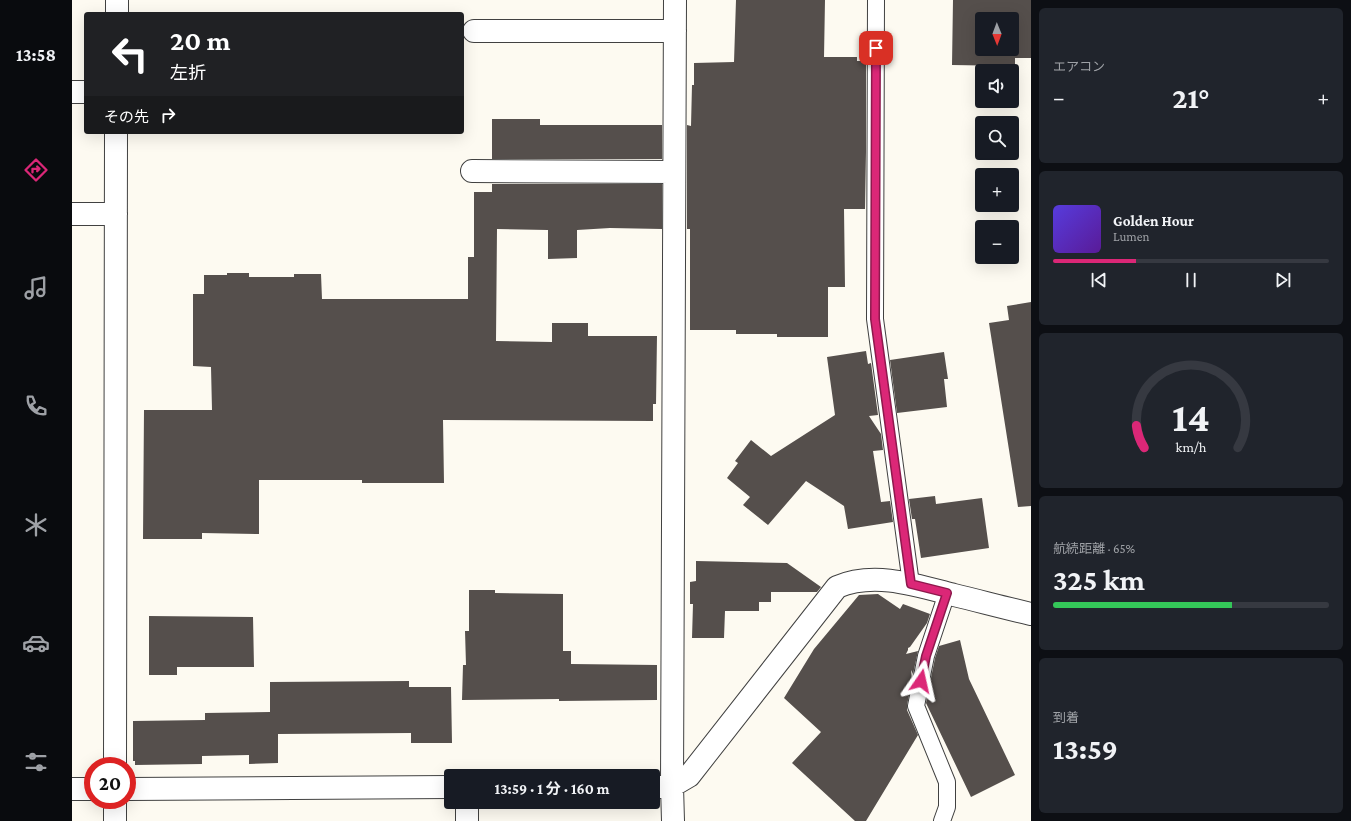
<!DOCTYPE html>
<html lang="ja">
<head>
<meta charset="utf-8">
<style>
	:root { --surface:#171b24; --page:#20242c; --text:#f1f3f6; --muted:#9ea1a6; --line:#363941; --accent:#db2777 }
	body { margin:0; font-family:"Crimson Pro","Noto Sans JP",serif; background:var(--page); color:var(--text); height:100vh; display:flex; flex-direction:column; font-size:15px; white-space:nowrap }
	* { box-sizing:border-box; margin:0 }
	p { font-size:13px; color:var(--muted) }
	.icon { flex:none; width:22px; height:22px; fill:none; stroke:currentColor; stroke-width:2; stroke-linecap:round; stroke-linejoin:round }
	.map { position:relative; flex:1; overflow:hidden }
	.panel { display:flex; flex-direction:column; gap:8px; padding:8px; background:#0d0f14; width:320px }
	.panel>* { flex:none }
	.hud { position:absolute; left:12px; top:12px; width:380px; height:122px; border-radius:4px; box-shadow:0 4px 16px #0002; background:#202124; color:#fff; overflow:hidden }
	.needle { width:26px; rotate:179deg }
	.fabs { position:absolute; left:903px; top:12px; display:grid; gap:8px }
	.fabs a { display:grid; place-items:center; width:44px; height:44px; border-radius:4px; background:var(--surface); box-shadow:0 4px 16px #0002; font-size:20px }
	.speed { position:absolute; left:12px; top:757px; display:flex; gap:8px; font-size:20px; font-weight:700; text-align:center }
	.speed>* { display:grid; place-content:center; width:52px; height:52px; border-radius:50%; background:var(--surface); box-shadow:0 4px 16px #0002; line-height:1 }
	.speed .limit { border:6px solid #d22; background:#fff; color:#111 }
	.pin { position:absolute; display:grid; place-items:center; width:34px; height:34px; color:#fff; margin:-17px; border-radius:8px; box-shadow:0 2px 6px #0006 }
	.me { position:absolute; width:44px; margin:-22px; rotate:11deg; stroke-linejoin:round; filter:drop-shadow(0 0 3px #0008) }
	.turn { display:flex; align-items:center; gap:14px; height:84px; padding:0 20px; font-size:18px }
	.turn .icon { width:52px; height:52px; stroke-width:2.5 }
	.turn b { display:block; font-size:28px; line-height:34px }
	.then { display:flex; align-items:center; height:38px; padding:0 20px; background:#0003; gap:8px; font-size:15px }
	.big { font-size:30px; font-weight:700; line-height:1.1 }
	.panel .card { flex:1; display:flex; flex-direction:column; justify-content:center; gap:6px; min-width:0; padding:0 14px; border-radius:6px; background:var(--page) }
	.panel .dial { align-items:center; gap:0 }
	.dial svg { height:104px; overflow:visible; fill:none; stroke:var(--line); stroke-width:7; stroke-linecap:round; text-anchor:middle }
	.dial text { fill:var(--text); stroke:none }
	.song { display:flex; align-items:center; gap:12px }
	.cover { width:48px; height:48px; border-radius:6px; background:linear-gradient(135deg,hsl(250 70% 55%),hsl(270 70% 35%)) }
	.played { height:4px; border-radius:2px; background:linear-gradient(90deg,var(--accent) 30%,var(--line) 30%) }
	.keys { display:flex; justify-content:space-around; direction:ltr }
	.heat { display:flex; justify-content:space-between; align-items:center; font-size:22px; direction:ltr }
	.charge { height:6px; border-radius:3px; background:linear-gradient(90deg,#34c759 65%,var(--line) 0) }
	.trip { position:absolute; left:372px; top:769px; width:216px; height:40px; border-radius:4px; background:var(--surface); box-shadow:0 4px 16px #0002; font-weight:700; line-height:40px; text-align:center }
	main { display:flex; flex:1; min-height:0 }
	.tabs { display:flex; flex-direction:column; width:72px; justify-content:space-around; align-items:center; background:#090b0e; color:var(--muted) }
	.tabs .icon { width:28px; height:28px }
	.tabs .current { color:var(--accent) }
	.tabs b { font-size:18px; color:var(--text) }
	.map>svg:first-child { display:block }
</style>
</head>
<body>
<main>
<nav class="tabs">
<b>13:58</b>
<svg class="icon current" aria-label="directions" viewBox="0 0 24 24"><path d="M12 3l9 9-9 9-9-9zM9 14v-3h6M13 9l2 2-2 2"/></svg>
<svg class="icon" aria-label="music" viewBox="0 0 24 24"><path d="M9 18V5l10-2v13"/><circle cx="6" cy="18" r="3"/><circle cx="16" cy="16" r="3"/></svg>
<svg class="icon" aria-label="phone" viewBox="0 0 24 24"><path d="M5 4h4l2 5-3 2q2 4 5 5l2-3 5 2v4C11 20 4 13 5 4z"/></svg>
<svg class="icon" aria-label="climate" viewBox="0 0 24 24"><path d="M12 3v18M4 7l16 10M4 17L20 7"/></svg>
<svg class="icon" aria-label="car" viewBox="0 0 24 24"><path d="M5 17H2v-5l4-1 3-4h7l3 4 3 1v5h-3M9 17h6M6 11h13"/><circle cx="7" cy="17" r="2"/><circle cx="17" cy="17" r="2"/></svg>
<svg class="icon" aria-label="filters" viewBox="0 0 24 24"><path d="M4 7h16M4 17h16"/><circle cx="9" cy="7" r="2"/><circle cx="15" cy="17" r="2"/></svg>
</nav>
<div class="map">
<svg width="959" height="821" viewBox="0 0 959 821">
	<rect width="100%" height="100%" fill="#fdfaf1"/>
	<!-- building -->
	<path fill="#554f4c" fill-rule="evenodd" d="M664,0H753L752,57H785V61H794V152L793,209H772L773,287H756V337H705V334H664V330H618V229H615V125L619,126L620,85H622V63L662,62Z
		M881,0H959V58H943V66L880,65ZM910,19H940V49H910Z
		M420,119H468V125H590V159H420Z
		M420,184H590V229L538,228L505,230V258L476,259V230L425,229L424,341L480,342V323H516V336H585L584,404H581V421L371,420L372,483H290V480H187V534L130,533V539H71L72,410H140L139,367L121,366V294H132V275H155V273H177V277H222V274H249L250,299H396V257H402V192H420Z
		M959,302V506L946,507L917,323L937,320L935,306Z
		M794,351L796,364L799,363L806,415L797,416L809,434L811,450L801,451L809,502L818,501L821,522L776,529L772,506L734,481L696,525L671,505L678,497L655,478L666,463L663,461L679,440L699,456L763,415L755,357Z
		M872,352L876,379H872L875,407L825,413L818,360Z
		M863,496L864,504L910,498L917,548L849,558L843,519H840L837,499Z
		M624,561L715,563L749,587L745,592H699V602H687V611H653L652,638H620L621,604H618V582L624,581Z
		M397,590H423V593L491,594V651H499V664L585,665V700L487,701V699L390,700L391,665H394L393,631H397Z
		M806,594L828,609L831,604L858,614L855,623L838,647L836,648V650L834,654L846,651L841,674L839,670L840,680L835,705V710L846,735L794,821H783L720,763L749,732L712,698L742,649L787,595Z
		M77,616L181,617L182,667H105V675H77Z
		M888,640L897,679L943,775L899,797L854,703L863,658L867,646Z
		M337,681V687H379L380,743H339V733L206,734V763L177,764V755L130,756V764L63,765V761H61V721L133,720V713L198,712V682Z"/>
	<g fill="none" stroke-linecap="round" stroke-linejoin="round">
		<defs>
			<path id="service" d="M804,0L803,319L839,584
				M870,821L875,807V782L844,706L854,656L875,593"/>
			<path id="minor" d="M45,14V0
				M402,31H603
				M0,92H14
				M400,171L602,172
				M0,214H44
				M43,766L44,132
				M581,787L600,786L617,776L765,587C802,571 844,585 882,595C907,601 933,608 959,614
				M0,789H21
				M55,789L379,787
				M43,821V800
				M395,821V802
				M601,821L600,786L603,0"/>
		</defs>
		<!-- service casing -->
		<use href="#service" stroke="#414141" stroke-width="18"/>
		<!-- minor casing -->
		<use href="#minor" stroke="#414141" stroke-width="24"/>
		<!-- service -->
		<use href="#service" stroke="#fff" stroke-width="16"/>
		<!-- minor -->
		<use href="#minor" stroke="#fff" stroke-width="22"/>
	</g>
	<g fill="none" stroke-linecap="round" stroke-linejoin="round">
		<defs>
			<path id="route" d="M804,48L803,319L839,584L875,593L854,656L849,681"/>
		</defs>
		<!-- route casing -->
		<use href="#route" stroke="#8e194d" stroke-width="10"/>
		<!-- route -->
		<use href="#route" stroke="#db2777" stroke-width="7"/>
	</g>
</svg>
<div class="fabs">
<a><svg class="needle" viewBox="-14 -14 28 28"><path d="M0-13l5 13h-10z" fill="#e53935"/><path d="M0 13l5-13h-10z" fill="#9ea1a6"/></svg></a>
<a><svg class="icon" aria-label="sound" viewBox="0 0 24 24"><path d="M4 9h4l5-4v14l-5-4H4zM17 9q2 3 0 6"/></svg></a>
<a><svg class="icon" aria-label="search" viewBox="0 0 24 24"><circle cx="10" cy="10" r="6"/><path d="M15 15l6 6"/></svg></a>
<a>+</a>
<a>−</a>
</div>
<div class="speed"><div class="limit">20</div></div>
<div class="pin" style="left:804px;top:48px;background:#d93025"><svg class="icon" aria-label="arrive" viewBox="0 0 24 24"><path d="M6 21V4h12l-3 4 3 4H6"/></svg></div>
<svg class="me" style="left:849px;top:681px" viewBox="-20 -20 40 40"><path d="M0-17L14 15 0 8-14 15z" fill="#db2777" stroke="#fff" stroke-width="4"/></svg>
<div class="trip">13:59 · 1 分 · 160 m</div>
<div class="hud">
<div class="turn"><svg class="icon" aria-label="left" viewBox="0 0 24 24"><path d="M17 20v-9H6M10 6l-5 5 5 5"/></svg><div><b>20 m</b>左折</div></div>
<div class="then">その先<svg class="icon" aria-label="right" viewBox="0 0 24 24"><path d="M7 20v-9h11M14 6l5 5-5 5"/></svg></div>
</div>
</div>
<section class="panel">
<div class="card"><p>エアコン</p>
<div class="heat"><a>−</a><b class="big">21°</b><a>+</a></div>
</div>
<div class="card">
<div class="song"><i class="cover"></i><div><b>Golden Hour</b><p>Lumen</p></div></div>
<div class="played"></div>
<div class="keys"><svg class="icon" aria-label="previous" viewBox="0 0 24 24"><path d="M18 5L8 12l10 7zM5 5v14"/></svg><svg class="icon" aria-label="pause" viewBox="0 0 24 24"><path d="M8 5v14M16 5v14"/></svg><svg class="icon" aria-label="next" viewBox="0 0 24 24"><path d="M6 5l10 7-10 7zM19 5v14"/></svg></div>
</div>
<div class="card dial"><svg viewBox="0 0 100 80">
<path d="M14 69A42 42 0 1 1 86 69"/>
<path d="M14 69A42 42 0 0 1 8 52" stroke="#db2777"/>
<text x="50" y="56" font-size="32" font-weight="700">14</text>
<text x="50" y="72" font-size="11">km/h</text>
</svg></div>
<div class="card"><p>航続距離 · 65%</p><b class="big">325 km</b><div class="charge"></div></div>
<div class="card"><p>到着</p><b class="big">13:59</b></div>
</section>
</main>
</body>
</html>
